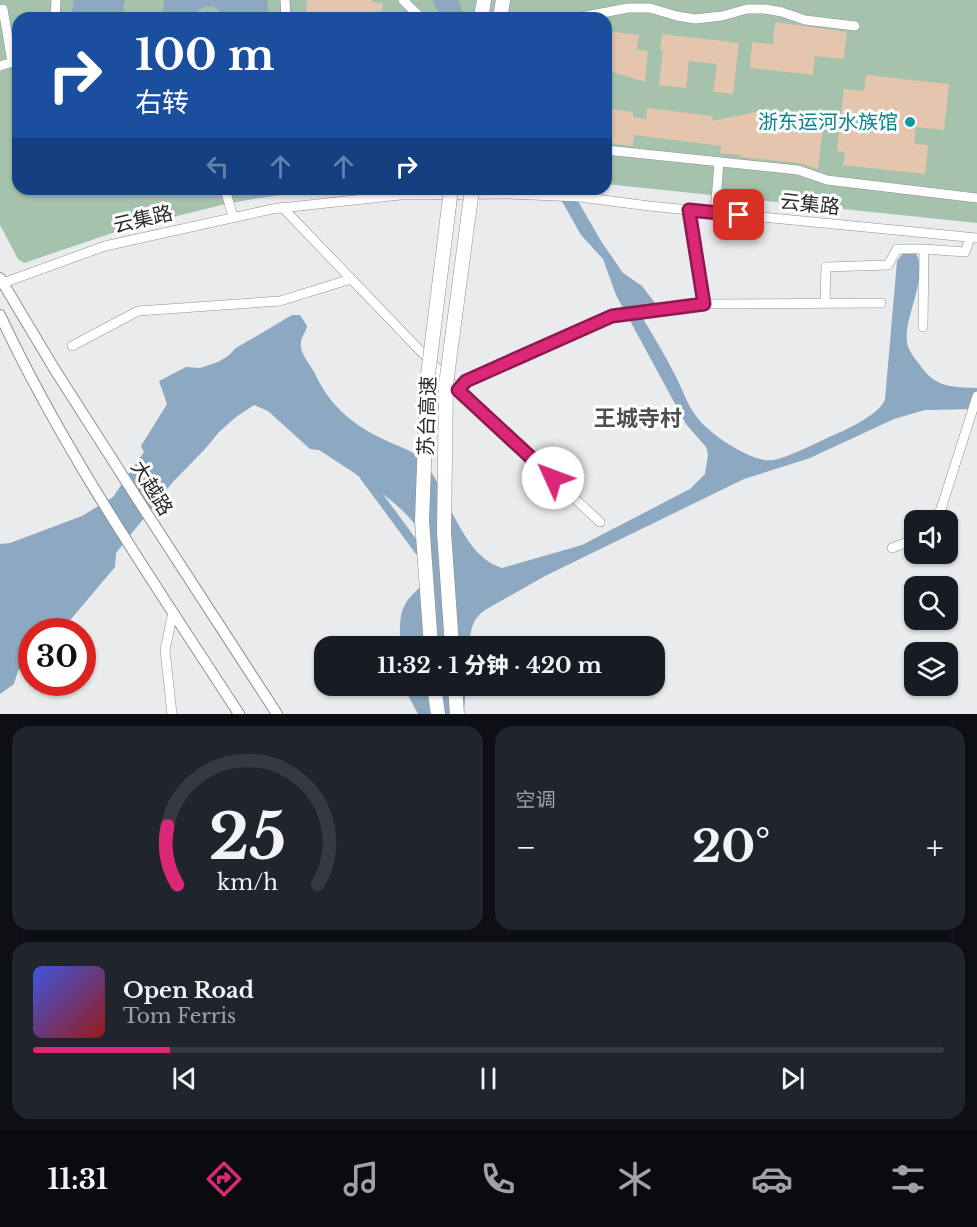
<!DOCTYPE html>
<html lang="zh">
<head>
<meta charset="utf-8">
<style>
	:root { --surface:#171b24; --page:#20242c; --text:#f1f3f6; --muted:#9ea1a6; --line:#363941; --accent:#db2777 }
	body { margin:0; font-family:"Libre Baskerville","Noto Sans SC",serif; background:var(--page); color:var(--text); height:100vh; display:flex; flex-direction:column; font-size:22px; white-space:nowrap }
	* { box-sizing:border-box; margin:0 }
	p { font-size:20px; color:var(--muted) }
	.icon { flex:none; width:33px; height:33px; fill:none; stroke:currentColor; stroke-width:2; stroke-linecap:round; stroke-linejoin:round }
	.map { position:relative; height:714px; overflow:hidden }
	.drawer { display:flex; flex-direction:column; gap:12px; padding:12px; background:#0d0f14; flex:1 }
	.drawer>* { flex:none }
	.hud { position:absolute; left:12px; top:12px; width:600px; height:183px; border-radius:18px; box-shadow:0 2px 4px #0004; background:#1a4fa0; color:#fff; overflow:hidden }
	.buttons { position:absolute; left:904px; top:510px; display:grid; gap:12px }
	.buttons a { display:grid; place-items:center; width:54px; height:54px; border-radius:12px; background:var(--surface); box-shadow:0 2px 4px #0004; font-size:30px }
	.speed { position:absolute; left:18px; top:618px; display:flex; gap:12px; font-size:30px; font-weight:700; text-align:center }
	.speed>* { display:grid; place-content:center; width:78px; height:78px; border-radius:50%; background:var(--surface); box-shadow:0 2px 4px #0004; line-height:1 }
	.speed .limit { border:9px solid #d22; background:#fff; color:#111 }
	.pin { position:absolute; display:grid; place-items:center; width:51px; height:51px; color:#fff; margin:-26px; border-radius:12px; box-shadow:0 3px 9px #0006 }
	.me { position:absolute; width:66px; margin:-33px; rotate:313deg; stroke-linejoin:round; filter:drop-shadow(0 0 4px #0008) }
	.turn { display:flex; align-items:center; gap:21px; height:126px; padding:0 24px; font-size:27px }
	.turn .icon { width:78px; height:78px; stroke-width:2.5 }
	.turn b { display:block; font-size:42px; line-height:51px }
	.lanes { display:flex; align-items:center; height:57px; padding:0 24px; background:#0003; justify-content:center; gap:30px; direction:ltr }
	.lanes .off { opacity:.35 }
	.big { font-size:45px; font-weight:800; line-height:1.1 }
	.drawer .card { flex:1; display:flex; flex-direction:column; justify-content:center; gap:9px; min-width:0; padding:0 21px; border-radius:18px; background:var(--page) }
	.drawer .dial { align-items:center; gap:0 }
	.dial svg { height:156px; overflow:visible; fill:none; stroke:var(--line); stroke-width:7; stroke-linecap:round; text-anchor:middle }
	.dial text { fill:var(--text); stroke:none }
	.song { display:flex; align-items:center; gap:18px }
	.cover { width:72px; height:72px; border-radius:9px; background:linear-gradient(135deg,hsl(230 70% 55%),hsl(0 70% 35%)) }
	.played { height:6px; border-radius:3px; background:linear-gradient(90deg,var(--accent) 15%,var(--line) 15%) }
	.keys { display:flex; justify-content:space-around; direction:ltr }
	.heat { display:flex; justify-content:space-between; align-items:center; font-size:33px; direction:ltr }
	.drawer .tiles { flex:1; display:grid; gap:12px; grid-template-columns:1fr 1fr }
	.card:last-child { grid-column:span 2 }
	.trip { position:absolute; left:314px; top:636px; width:351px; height:60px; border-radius:18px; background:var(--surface); box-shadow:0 2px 4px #0004; font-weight:800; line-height:60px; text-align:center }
	.tabs { display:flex; height:96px; justify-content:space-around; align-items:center; background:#090b0e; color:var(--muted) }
	.tabs .icon { width:42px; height:42px }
	.tabs .active { color:var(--accent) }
	.tabs b { font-size:27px; color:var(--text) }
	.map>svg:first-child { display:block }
</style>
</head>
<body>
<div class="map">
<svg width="977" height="714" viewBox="0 0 977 714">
	<rect width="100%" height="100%" fill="#eaebed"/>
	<!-- green -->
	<path fill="#a5c2ac" d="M0,0H977V223L606,184V18H18V189H316L230,203L124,229L24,263L18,259L0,225Z"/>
	<!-- water -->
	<path fill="#8ca9c1" d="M74,0H125L123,5L125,18H71Z
		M164,0H267L269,18H222C219,4 209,4 198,10L196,18H162Z
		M432,0H458L465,18H441Z
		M555,189H571L601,241L623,273L642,286L655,303L636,307C649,329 663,351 675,375C682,388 687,404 696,416C708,433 752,464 774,460C788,457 815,444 829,437C844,431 881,414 885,399L897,261L903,253H916C930,281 898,325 909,349C912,355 916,360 920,365C935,388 952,387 977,388V409L925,410L894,419L810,458L744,479L545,576L485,610C471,620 471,631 469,646H400C400,615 398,605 424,584C423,571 425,548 422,537C412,508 345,467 319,450L310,449L268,411L254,405L236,417L219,432L205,449L172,483L116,553L115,567L61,631L32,632L31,658L18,671L14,684L0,694V544L10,543L82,516L113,497L144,452L141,446L167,404L159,381L186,367L200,368L218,362L228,356L236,348L292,315H300L307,326C306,332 301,337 301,343C299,354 312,366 316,376C333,410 355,426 389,442C401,447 416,452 425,463C449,494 461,555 502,568L582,545L690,489L705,474L708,454L706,447L686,424L616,295L603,259L581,235Z
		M403,686H466L464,714H418Z"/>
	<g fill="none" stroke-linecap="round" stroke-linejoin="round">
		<!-- canal -->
		<path stroke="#8ca9c1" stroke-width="9" d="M364,476L423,556"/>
	</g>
	<!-- building -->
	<path fill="#e4c5ad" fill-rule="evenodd" d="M307,0H372V2L383,3L381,18H306Z
		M775,22L847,32L844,59L815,56L813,75L750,68L752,42L773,44Z
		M606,31L639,35L637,50L648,51L645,82L606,70Z
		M662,34L739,43L733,94L713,92L717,64L689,61L686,88L659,85L663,50H660Z
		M866,75L949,84L944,130L916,127L914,144L928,145L925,174L843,165L845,152L837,151L844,89L864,91ZM856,116L874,117L873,133L855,132Z
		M606,108L633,112V117L646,119L647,108L713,116L712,121L760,111L787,114V111L825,115L818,169L799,163L740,157L741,155L720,153L721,146L634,135L633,146L606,143Z"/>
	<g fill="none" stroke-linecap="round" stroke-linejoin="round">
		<defs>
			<path id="minor" d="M285,0L286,18
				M403,0L418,15
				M0,10L3,9L12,62
				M55,18L56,0
				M576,18L628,8H650L677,16L695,19L722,16L747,9H765L782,12L805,20L855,26
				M0,66L16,61
				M606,150L798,170L827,180L977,198
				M225,189L233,217
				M282,207L458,390L600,522
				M689,210L704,304
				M715,213L719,162
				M3,283L105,246L272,209L400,195L508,194L580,197L649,206L977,238
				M825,303L826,267L888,265L897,249H924L965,252L970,238
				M923,327L924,249
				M72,346L138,311L280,301L351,279
				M458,390L466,381L611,316L704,304L881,303
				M935,520L941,509L977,396
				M892,548L915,539
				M172,714L165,650L173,612"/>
			<path id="major" d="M0,278L55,370L142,506L277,714
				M0,315C66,456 155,584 239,714"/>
			<path id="highway" d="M481,18L484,0
				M500,18L503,0
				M434,686L438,714
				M455,686L457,714"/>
		</defs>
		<!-- minor casing -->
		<use href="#minor" stroke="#8f9092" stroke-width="10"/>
		<!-- major casing -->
		<use href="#major" stroke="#8f9092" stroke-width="12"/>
		<!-- highway casing -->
		<use href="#highway" stroke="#8f9092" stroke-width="15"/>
		<!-- minor -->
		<use href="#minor" stroke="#fff" stroke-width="9"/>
		<!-- major -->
		<use href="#major" stroke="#fff" stroke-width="10"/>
		<!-- highway -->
		<use href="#highway" stroke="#fff" stroke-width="14"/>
		<defs>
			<path id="highway-bridge" d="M431,646L422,521L427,383L451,189
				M452,646L444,532L446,384L472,189"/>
		</defs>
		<!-- highway-bridge casing -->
		<use href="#highway-bridge" stroke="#8f9092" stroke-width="15" stroke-linecap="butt"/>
		<!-- highway-bridge -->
		<use href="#highway-bridge" stroke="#fff" stroke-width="14"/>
	</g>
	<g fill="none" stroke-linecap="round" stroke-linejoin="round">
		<defs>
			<path id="route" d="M553,478L458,390L466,381L612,316L704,304L689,210L739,215"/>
		</defs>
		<!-- route casing -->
		<use href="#route" stroke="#8e194d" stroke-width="15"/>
		<!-- route -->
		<use href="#route" stroke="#db2777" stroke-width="10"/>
	</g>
	<!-- markers -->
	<circle fill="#0f9aa8" stroke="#fff" stroke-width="2" cx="910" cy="122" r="6"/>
	<g text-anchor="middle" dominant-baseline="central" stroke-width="6" stroke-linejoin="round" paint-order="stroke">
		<!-- culture labels -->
		<g font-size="20" fill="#0d838f" stroke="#fff" text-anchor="end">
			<text x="898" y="122">浙东运河水族馆</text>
		</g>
		<!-- street labels -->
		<g font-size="20" fill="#2b2b2c" stroke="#fff">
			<text transform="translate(810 204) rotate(6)">云集路</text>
			<text transform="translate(143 219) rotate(-13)">云集路</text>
			<text transform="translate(427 416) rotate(-88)">苏台高速</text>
			<text transform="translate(152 488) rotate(58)">大越路</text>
		</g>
		<!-- quarter labels -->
		<g font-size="22" font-weight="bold" fill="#4d4f51" stroke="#fff">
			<text x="638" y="418">王城寺村</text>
		</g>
	</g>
</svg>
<div class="buttons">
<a><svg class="icon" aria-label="sound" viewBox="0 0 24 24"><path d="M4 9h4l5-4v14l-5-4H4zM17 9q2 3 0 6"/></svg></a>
<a><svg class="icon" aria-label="search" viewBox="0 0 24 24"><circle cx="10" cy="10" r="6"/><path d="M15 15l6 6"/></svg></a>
<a><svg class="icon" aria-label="layers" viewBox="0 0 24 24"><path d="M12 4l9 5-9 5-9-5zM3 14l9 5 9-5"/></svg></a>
</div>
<div class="speed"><div class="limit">30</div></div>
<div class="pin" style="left:739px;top:215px;background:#d93025"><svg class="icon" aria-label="arrive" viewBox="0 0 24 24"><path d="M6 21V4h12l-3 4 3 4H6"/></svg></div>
<svg class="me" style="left:553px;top:478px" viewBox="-20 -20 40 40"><circle r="19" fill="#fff"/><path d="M0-13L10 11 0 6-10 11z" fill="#db2777"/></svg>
<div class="trip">11:32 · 1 分钟 · 420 m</div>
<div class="hud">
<div class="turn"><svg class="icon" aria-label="right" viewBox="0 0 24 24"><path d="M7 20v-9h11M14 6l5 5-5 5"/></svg><div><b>100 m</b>右转</div></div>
<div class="lanes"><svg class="icon off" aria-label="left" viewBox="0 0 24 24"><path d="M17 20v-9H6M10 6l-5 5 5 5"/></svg><svg class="icon off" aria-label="ahead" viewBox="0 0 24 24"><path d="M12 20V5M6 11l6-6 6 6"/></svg><svg class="icon off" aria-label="ahead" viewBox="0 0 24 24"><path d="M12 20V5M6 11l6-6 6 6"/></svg><svg class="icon" aria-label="right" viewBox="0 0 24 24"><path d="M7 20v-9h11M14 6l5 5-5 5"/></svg></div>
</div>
</div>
<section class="drawer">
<div class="tiles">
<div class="card dial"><svg viewBox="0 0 100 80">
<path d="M14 69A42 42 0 1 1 86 69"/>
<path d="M14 69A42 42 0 0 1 9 39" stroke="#db2777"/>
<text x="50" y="56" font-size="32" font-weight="700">25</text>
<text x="50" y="72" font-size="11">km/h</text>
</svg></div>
<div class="card"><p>空调</p>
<div class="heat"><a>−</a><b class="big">20°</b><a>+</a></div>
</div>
<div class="card">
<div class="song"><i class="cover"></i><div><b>Open Road</b><p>Tom Ferris</p></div></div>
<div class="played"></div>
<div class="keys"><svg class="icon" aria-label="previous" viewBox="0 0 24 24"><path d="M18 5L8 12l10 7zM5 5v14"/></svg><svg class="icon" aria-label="pause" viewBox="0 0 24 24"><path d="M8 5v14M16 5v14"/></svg><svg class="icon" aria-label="next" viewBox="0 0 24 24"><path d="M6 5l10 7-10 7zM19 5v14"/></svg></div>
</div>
</div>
</section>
<nav class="tabs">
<b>11:31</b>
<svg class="icon active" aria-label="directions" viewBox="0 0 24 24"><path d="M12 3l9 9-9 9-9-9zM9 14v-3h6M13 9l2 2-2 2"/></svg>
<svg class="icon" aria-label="music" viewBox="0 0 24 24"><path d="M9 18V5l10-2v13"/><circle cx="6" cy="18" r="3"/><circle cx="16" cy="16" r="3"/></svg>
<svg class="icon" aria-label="phone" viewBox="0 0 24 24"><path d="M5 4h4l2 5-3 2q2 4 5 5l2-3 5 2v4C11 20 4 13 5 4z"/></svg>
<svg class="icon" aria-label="climate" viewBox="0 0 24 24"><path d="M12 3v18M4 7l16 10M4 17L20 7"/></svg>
<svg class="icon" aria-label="car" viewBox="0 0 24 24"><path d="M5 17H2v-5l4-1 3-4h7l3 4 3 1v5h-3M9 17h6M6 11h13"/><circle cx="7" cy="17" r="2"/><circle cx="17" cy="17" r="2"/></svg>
<svg class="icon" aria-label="filters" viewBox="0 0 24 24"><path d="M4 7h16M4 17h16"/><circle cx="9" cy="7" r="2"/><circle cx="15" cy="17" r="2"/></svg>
</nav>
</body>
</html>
